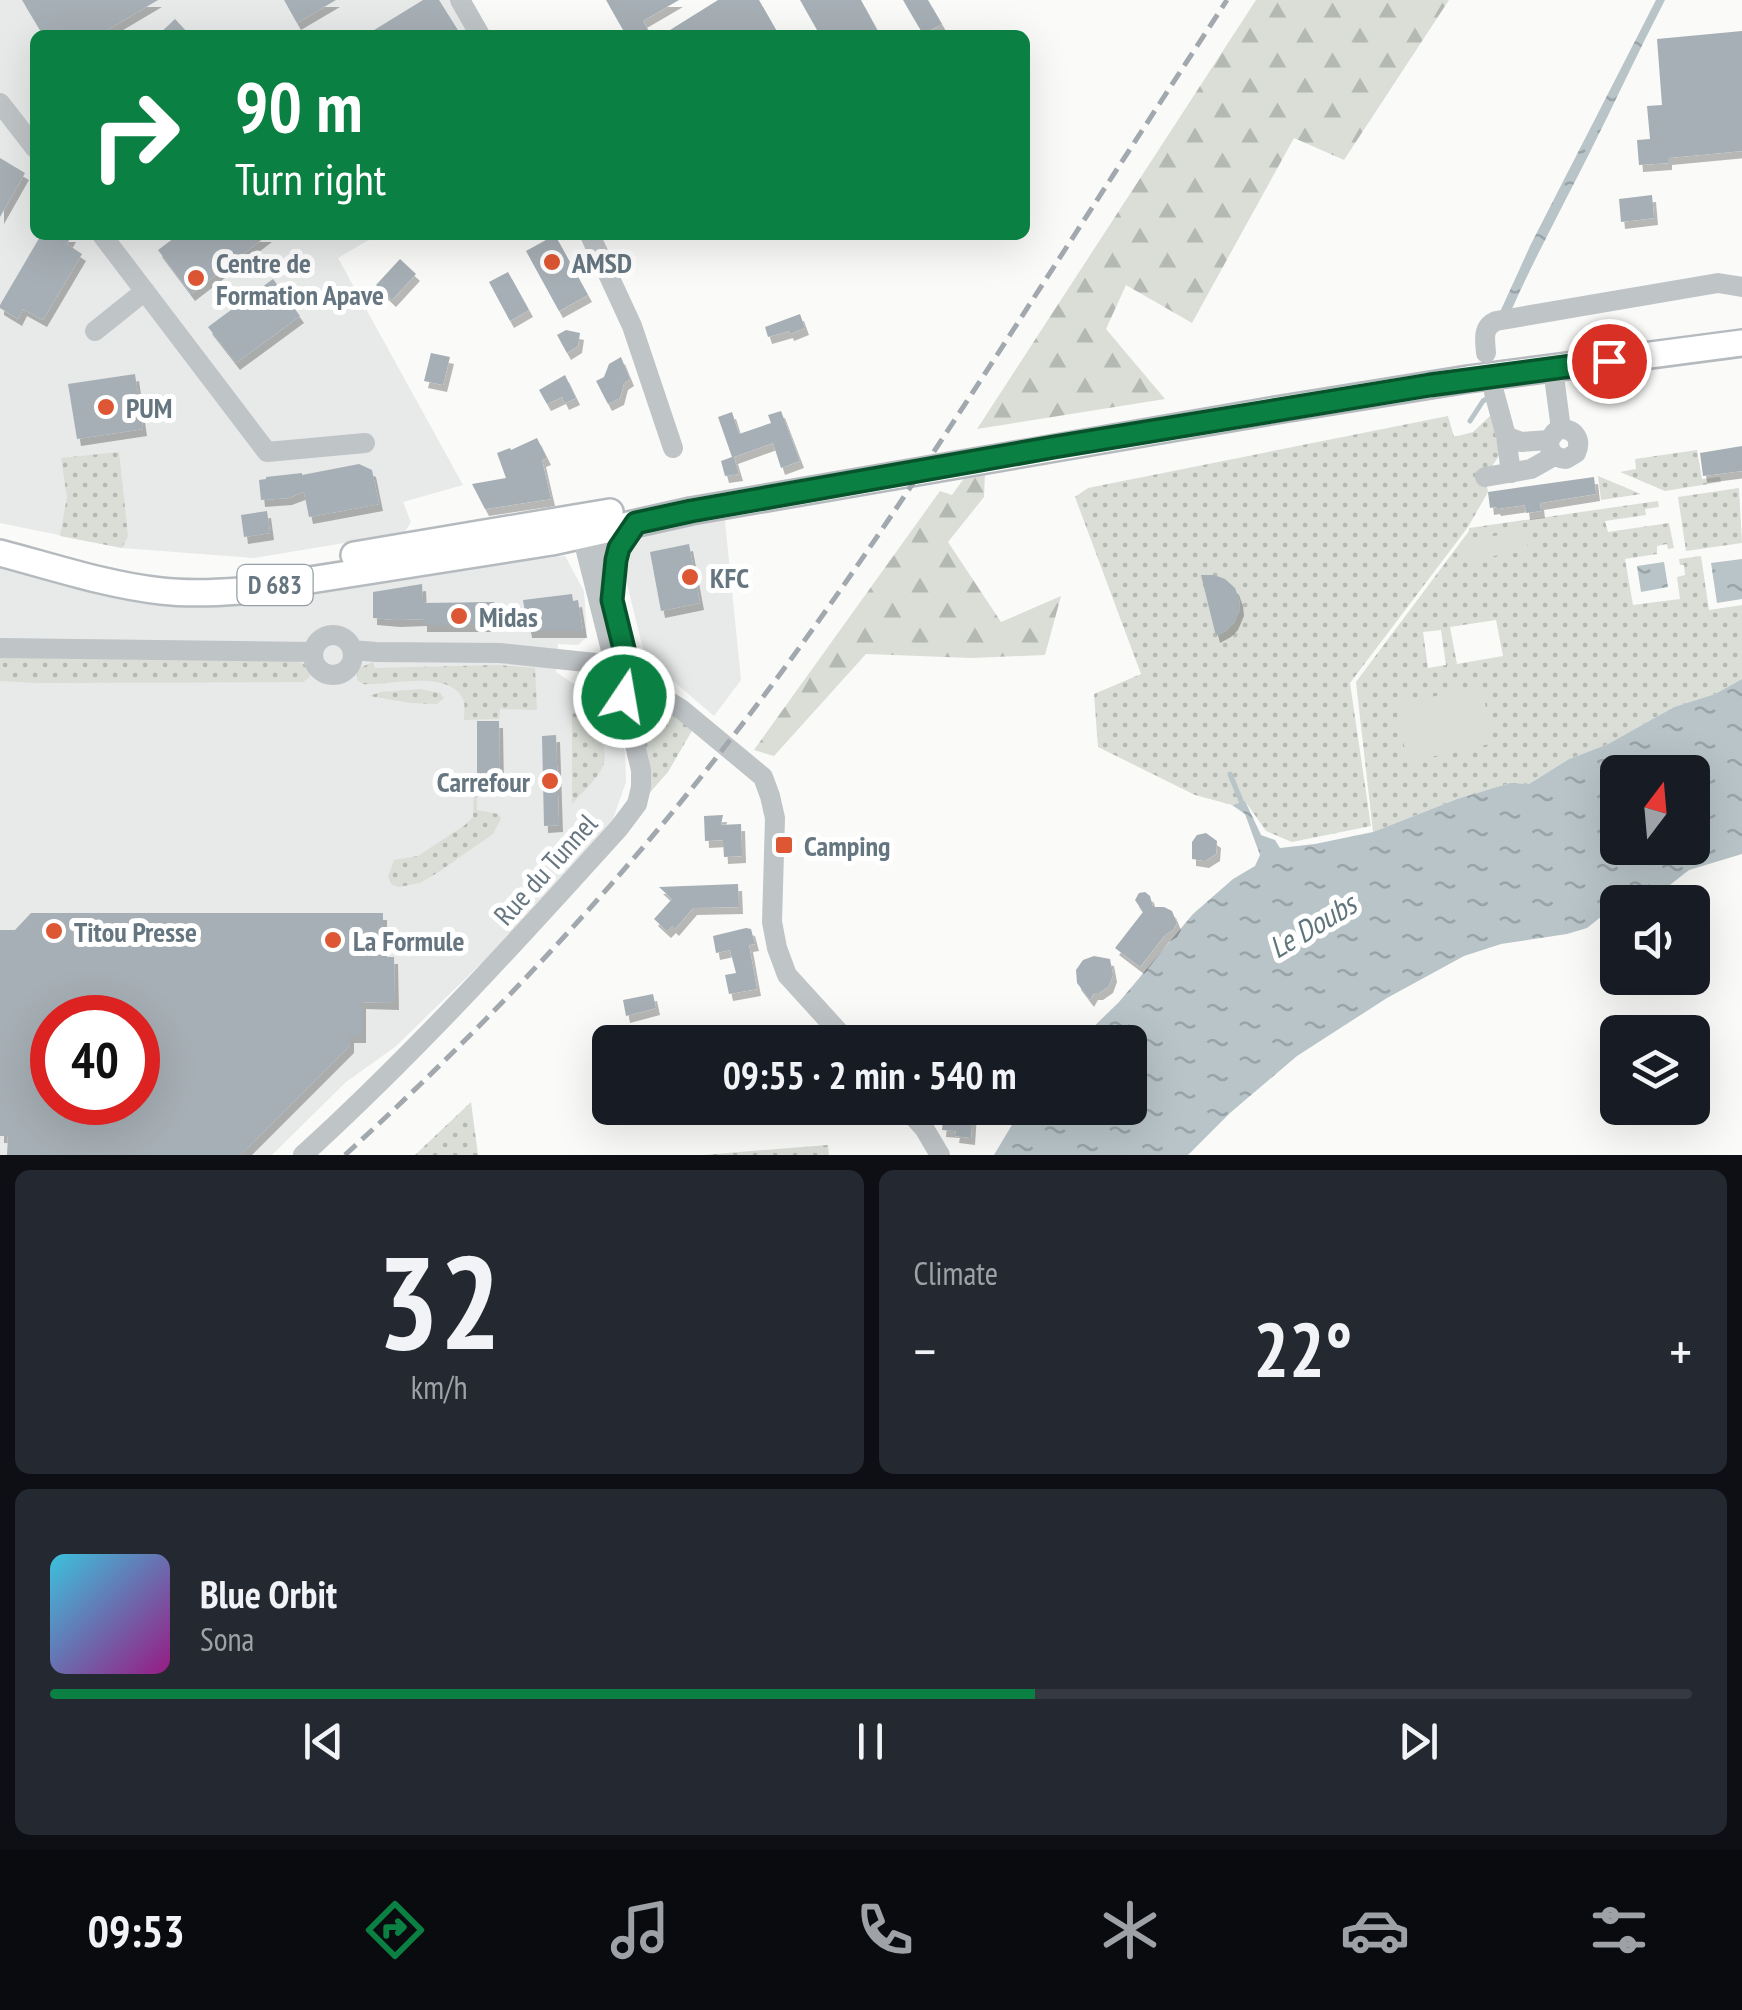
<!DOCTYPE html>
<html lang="en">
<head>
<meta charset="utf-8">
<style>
	:root { --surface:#171b24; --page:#242831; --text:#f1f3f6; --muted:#9ea1a6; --line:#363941; --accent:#0b8043 }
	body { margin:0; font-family:"PT Sans Narrow",sans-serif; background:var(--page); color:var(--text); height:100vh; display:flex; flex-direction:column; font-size:38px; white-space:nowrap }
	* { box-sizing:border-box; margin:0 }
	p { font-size:32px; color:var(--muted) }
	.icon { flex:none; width:55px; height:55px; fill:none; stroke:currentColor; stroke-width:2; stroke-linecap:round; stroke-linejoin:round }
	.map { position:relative; height:1155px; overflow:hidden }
	.drawer { display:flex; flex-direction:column; gap:15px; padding:15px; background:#0d0f14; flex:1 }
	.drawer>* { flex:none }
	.banner { position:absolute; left:30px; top:30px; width:1000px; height:210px; border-radius:15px; box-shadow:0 10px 40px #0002; background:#0b8043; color:#fff; overflow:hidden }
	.needle { width:65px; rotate:16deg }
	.tools { position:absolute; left:1600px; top:755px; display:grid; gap:20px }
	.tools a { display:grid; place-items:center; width:110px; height:110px; border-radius:15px; background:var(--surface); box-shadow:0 10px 40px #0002; font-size:50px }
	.speed { position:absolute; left:30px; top:995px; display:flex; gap:20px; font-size:50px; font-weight:700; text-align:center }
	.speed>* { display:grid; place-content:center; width:130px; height:130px; border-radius:50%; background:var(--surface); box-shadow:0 10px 40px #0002; line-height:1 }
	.speed .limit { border:15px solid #d22; background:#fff; color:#111 }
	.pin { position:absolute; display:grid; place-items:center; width:85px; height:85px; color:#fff; margin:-42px; border:5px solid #fff; border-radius:50%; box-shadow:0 2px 10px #0007 }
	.me { position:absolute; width:110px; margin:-55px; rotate:12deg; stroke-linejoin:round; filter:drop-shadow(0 0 8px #0008) }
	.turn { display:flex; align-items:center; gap:35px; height:210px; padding:0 40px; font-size:45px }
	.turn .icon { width:130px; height:130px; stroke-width:2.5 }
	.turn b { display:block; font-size:70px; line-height:85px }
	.big { font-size:75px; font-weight:600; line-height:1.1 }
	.drawer .tile { flex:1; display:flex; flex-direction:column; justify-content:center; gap:15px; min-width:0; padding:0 35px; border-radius:15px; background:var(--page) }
	.drawer .dial { align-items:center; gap:0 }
	.dial b { font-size:130px; line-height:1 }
	.song { display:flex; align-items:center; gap:30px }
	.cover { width:120px; height:120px; border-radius:15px; background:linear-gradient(135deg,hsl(190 70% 55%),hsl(310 70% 35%)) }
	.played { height:10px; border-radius:5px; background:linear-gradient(90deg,var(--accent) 60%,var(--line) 60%) }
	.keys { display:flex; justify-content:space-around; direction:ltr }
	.heat { display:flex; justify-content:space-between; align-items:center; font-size:55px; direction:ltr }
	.drawer .tiles { flex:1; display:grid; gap:15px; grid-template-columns:1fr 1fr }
	.tile:last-child { grid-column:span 2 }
	.trip { position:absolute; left:592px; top:1025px; width:555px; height:100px; border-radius:15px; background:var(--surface); box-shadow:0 10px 40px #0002; font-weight:600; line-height:100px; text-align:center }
	.tab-bar { display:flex; height:160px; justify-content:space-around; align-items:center; background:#090b0e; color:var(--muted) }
	.tab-bar .icon { width:70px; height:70px }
	.tab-bar .on { color:var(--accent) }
	.tab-bar b { font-size:45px; color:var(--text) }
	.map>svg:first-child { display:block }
</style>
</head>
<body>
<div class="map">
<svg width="1742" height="1155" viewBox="0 0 1742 1155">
	<defs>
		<pattern id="grass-dots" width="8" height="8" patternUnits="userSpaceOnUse" patternTransform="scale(2.5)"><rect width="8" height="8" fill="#daded7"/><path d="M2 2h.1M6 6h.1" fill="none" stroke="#b5b9b4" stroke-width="1.8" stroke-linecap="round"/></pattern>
		<pattern id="forest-firs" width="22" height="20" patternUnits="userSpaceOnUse" patternTransform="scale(2.5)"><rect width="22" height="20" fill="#daded7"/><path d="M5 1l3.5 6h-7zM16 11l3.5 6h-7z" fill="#b5b9b4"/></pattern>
		<pattern id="water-ripples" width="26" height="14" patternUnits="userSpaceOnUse" patternTransform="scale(2.5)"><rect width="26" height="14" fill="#b8c4c8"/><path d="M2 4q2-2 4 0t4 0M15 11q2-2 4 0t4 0" fill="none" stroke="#99a4a8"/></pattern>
		<filter id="shadow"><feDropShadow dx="4" dy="7" stdDeviation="0" flood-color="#0004"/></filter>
	</defs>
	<rect width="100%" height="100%" fill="#fafaf8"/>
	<!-- built -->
	<path fill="#e8e9e9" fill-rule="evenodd" d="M0,0H467L489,35H35V235H377L338,258L463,485L403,502L411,522L404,533L254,558L122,548L0,523Z
		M724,511L741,680L714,716L665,674L643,649L627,584L624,560L634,536Z
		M565,556L584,591L587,637L578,645L558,644L556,672L592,696L615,720L625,752L626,782L612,822L498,947L395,1047L346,1082L272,1155H0V560L146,599ZM52,1018H138V1102H52Z"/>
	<!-- grass -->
	<path fill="url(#grass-dots)" fill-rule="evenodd" d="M1491,415L1500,454L1485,477L1488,492L1468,527L1350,683L1371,826L1292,842L1266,831L1245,801L1232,805L1195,795L1098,747L1094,694L1141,674L1075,497L1088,488L1448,416L1454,437L1473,432Z
		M1697,450L1702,479L1720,477L1721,482L1665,491L1620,472L1636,469L1635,459Z
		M119,452L128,536L122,548L60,536L67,497L61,458Z
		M1598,476L1641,494L1601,500Z
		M1739,488L1742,543L1686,551L1678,497Z
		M1658,501L1659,507L1645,509L1646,515L1605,521L1608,532L1669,523L1674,548L1668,549L1667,544L1657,546V554L1625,559L1633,605L1680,599L1677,577L1685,575L1684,565H1680L1679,559L1701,556L1709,610L1742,605V679L1715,694L1674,707L1608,744L1569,759L1529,784L1510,783L1457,799L1373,832L1356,682L1469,531V528ZM1496,620L1503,656L1457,664L1450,627ZM1441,630L1446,665L1428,668L1423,632Z
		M0,654L288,659L304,664L311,671L309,678L303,682L38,683L0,681Z
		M373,662L375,668L497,665L535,668L537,710L500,709L499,719L464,720C464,713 466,703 462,697C445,669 389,686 363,684L357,680V669Z
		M421,689L440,693L444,698L437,704L411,703L369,696L381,692Z
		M659,702L693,729L668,772L646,797L641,745L651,741L650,732L645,727L638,724L639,719L656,710Z
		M575,713C591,722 611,746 603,766C597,780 582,792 572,804V714Z
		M474,778H477V810L498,814L501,818L493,834L437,873L420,883L399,887L392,885L388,877L394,860L418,856L465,825L473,817Z
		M471,1102L478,1155H415Z
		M828,1145L829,1155H703Z"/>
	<!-- forest -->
	<path fill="url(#forest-firs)" d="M1256,0H1449L1344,160L1294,138L1192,323L1126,285L1106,329L1165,399L977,429Z
		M985,471L984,497L948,542L1001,622L1061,596L1045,655L972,658L866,654L774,756L754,750L940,491L952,495L967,474Z"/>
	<!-- pitch -->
	<path fill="#daded7" d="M1525,531L1528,551L1466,560L1462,541Z
		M1481,686L1494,743L1408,762L1395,705Z"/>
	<!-- water -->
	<path fill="url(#water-ripples)" fill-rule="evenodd" d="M1656,0H1665C1639,50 1615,102 1590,152C1563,206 1535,257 1511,311L1500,312L1531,244Z
		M1742,559V599L1717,603L1711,563Z
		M1664,562L1668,587L1641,592L1637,566Z
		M1742,679V854L1689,870L1666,888L1632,892L1587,928L1567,934L1501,944L1464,956L1387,998L1297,1056L1230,1113L1188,1155H994L1022,1108H1130V1042H1078L1119,1002L1193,914L1233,879L1255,866L1260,855L1245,814L1232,805L1245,801L1261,835L1275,840L1280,848L1315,844L1373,832L1457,799L1510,783L1529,784L1569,759L1608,744L1674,707L1715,694ZM1692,772V848H1618V772Z"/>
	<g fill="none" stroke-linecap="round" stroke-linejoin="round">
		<!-- stream -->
		<path stroke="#b8c4c8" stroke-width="5" d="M1470,421L1483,401L1488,398
			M1230,774L1244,808"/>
	</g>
	<!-- building -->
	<path fill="#a6afb5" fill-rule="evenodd" filter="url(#shadow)" d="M22,0H158L99,35H43Z
		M284,0H336L297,23Z
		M423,0H439L461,35H366Z
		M606,0H679L643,21L651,35H626Z
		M718,0H759L779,35H662Z
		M800,0H861L880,35H820Z
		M903,0H928L942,24L923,34Z
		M175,19L190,35H158Z
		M1742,31V151L1668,158V163L1639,165L1637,140L1650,139L1647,106L1662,105L1657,39Z
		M0,158L25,173L0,217Z
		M1652,195L1654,218L1621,222L1619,199Z
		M41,235H72L67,244L82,254L43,320L23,309L18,319L0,308V305Z
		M178,235H268L191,294L158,250Z
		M555,235L588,295L559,311L526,251Z
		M400,259L416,274L392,300L376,285Z
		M508,272L529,310L510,321L489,282Z
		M273,279L300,316L236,363L208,327Z
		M800,314L805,328L790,334L789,331L768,337L765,327Z
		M566,330L580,333L578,346L567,353L557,335Z
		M431,353L450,357L443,385L424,381Z
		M621,357L630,379L624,383L620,398L608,404L596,381L604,377L609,364Z
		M135,374L143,429L77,439L68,384Z
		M565,375L576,398L565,403L562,397L547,404L539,390Z
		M781,411L800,461L781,468L773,443L734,457L739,474L725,476L721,461L732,457L718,417L732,412L739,434L771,423L768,415Z
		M537,438L547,458L542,460L551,499L485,509L472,484L506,478L497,453L510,448L511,450Z
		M1742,446V471L1703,476L1700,453Z
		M359,464L372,470L379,504L309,517L304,492L288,498L261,500L259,480L266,479V477L302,473V475Z
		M1594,477L1596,494L1540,503L1541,511L1526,513L1525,505L1497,509L1496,507L1490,508L1488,492Z
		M267,511L270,533L244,537L241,515Z
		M689,544L700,603L661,611L650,552Z
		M1201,575H1214L1225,579L1235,588L1239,599L1240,609L1234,623L1227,630L1216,636Z
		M422,584L423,603L494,602V625H423V619L396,620L373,618V592Z
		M572,594L573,601L578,600L583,631H528L523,600Z
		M477,721H499L500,779H477Z
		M556,735L559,825L544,826L542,736Z
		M723,815L721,825L741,824L742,856L724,857L723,840L705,841L704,816Z
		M1206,833L1217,841L1216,854L1205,861L1192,859V842L1197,835Z
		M738,884L739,907L693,908L675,929L672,926L667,931L654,919L672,899L659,887Z
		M1145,892L1150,896L1153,907H1164L1172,911L1177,923L1173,930L1165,935L1140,967L1115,948L1143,912L1135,900L1139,893Z
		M31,913H383V957H394L395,1003L362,1002V1036H350V1046L241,1155H7L8,1136H0V930H15ZM52,1018H138V1102H52Z
		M746,928L751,929L755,944L749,945L757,989L729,994L725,975L736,973L730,950L716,953L713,936Z
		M1094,956L1110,959L1113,975L1109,986L1099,993H1094L1090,1000L1077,983L1076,970L1083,960Z
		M653,994L656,1008L626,1016L623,1000Z
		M944,1108H973L971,1138L955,1136L956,1131L942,1130Z"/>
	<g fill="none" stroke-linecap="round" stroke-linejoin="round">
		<defs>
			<path id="major" d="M0,553C53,567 107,585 161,591C187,594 214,593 240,591L552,542L691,511L1276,410L1468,379L1742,343
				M354,555L610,512"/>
		</defs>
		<!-- major casing -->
		<use href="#major" stroke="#b5babe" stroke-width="30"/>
		<!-- minor -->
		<path stroke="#bfc4c7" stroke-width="20" d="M460,0L480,35
			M0,103L35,148
			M102,235L267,452L365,443
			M590,235L632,326L673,448
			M95,331L145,291
			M1486,353C1485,339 1482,327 1496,321L1718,283L1742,287
			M1553,369L1561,429
			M1494,392L1506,436L1511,473
			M1506,436L1521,442L1549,440L1555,432
			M1549,440C1549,452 1554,458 1566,459L1576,453C1582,440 1575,429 1561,429
			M1485,477L1531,469L1554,456
			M584,524L582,535L613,658
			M590,524L597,532L627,657C639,664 647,677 637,690C611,722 575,654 627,657
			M615,584C616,555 619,545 637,523
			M313 655a20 20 0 1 1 40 0a20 20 0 1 1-40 0Z
			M0,648L313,652
			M352,650L376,652L500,653L605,664
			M635,692L660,696L681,709L763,777L770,796L775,818L772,922L777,948L787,975L848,1042
			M906,1108L924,1128L940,1155
			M303,1155C415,1053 517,941 619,828L637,804L641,787V770L629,721L630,695"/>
		<!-- major -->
		<use href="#major" stroke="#fff" stroke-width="25"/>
		<!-- rail -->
		<path stroke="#a1a8ae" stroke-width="5" stroke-dasharray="15 8" stroke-linecap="butt" d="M345,1155C484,1028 615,889 730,740C826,617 912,486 997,355C1073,237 1150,118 1227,0"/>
	</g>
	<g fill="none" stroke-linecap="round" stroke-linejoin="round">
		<defs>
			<path id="route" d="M624,697C645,690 647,667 626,657L612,600L616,560L619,548L636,523L691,511L1054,447L1430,385L1609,361"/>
		</defs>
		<!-- route casing -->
		<use href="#route" stroke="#07532c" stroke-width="25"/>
		<!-- route -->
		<use href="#route" stroke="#0b8043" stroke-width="18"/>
	</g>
	<!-- markers -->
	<g fill="#de5734" stroke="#fff" stroke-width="4">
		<circle cx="552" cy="262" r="10"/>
		<circle cx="196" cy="278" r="10"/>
		<circle cx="106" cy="407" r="10"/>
		<circle cx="690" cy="577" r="10"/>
		<circle cx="459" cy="616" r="10"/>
		<circle cx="550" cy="781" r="10"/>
		<rect x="774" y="835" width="20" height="20" rx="5"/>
		<circle cx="54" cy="931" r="10"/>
		<circle cx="333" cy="940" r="10"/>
	</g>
	<g text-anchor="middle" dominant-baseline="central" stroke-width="10" stroke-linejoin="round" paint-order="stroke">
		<!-- shield labels -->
		<rect fill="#fff" stroke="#949fa7" stroke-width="2.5" x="237.5" y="565" width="75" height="40" rx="8"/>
		<g font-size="25" font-weight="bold" fill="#667681">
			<text x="275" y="585">D 683</text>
		</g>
		<!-- poi labels -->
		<g font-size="28" font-weight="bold" fill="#667681" stroke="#fff" text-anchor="start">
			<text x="216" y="262">Centre de<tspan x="216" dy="32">Formation Apave</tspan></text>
			<text x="572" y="262">AMSD</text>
			<text x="126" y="407">PUM</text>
			<text x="710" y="577">KFC</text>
			<text x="479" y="616">Midas</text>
			<text x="530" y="781" text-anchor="end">Carrefour</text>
			<text x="804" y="845">Camping</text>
			<text x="74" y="931">Titou Presse</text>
			<text x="353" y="940">La Formule</text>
		</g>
		<!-- street labels -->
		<g font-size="28" fill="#667681" stroke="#fff">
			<text transform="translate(545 869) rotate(-48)">Rue du Tunnel</text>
		</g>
		<!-- water labels -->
		<g font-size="30" font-style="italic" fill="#60757b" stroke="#fff">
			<text transform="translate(1312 925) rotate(-31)">Le Doubs</text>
		</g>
	</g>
</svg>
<div class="tools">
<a><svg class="needle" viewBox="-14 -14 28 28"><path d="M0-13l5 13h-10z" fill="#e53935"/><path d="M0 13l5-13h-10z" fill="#9ea1a6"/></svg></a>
<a><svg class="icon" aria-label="sound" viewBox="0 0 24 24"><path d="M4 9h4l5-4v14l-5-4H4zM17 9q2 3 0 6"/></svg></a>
<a><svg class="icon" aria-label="layers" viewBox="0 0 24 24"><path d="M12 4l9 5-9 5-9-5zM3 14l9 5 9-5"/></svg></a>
</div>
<div class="speed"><div class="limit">40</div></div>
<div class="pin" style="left:1609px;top:361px;background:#d93025"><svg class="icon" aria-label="arrive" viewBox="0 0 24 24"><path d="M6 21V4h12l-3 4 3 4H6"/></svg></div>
<svg class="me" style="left:624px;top:697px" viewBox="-20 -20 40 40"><circle r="17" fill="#0b8043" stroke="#fff" stroke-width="3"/><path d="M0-11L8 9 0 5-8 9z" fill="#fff"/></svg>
<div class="trip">09:55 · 2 min · 540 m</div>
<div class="banner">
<div class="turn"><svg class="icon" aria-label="right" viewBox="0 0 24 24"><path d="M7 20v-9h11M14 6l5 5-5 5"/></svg><div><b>90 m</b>Turn right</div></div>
</div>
</div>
<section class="drawer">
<div class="tiles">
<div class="tile dial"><b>32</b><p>km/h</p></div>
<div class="tile"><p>Climate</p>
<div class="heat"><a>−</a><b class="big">22°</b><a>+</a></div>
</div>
<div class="tile">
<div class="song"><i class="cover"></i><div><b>Blue Orbit</b><p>Sona</p></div></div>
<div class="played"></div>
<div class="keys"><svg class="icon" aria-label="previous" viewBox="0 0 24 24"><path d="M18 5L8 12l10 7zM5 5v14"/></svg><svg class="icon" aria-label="pause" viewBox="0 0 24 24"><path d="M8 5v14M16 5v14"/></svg><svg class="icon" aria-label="next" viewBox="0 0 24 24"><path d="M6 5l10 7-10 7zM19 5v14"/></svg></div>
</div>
</div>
</section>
<nav class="tab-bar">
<b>09:53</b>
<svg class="icon on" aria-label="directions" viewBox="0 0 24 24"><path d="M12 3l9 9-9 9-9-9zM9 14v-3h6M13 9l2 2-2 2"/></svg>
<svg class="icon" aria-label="music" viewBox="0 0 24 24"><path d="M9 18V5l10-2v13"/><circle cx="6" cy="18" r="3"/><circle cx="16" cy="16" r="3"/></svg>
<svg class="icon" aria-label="phone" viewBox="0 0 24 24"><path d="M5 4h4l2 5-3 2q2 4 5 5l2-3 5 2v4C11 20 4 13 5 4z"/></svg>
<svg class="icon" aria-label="climate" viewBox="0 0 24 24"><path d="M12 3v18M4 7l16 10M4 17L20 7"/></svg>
<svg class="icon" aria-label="car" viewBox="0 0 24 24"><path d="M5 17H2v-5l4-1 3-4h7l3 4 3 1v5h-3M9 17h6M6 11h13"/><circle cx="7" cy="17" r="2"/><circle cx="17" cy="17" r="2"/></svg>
<svg class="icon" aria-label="filters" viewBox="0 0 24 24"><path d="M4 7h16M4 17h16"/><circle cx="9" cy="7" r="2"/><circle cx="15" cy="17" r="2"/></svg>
</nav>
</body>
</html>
